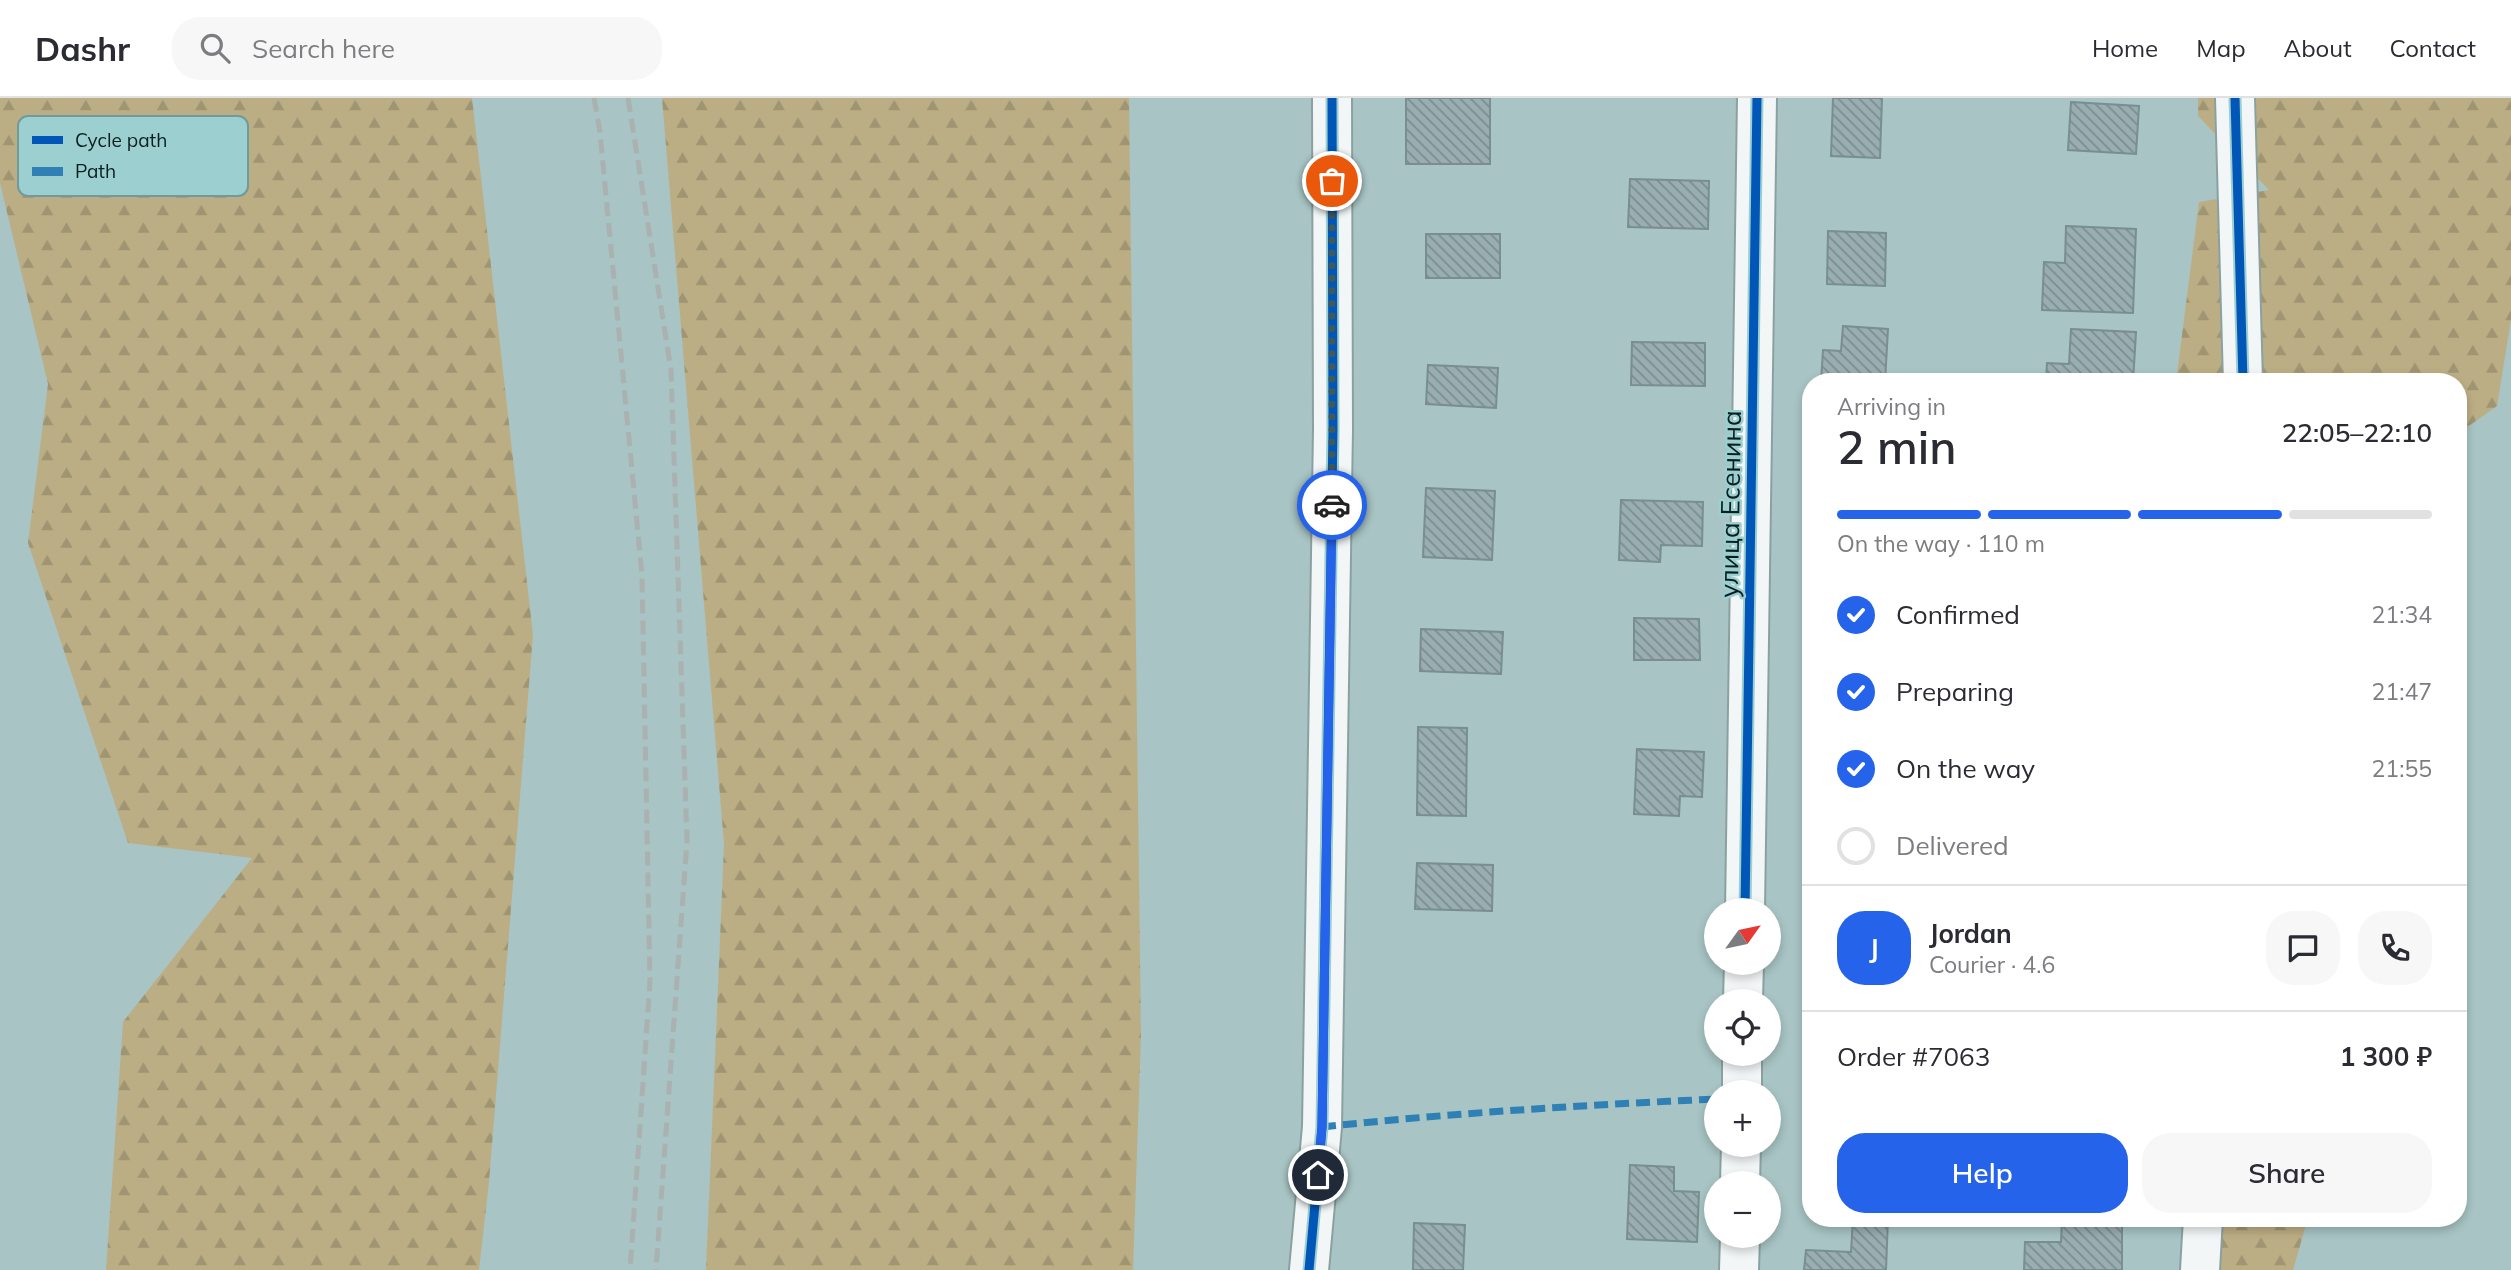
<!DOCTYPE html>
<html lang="en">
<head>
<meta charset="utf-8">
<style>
	body { margin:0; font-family:Mulish,sans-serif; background:#f7f7f7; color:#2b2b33; height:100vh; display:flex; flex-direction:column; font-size:26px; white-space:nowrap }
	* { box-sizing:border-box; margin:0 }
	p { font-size:23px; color:#7c7c81 }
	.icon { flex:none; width:38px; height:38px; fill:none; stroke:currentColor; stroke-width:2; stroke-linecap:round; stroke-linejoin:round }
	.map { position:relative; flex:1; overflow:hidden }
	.drawer { position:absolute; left:1802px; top:275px; width:665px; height:854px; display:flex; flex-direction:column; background:#fff; border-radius:28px; box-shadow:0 4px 10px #0003 }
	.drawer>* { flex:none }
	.needle { width:46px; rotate:57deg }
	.tools { position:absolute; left:1704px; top:800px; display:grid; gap:14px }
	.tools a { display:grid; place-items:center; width:77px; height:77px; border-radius:50%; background:#fff; box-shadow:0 4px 10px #0003; font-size:35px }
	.pin { position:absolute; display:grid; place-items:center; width:60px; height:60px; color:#fff; margin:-30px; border:4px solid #fff; border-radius:50%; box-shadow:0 2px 7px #0007 }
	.courier { position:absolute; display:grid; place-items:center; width:70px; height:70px; margin:-35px; border:5px solid #2563eb; border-radius:50%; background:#fff; color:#222; box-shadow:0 2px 9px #0007 }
	.head em { font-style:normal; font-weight:600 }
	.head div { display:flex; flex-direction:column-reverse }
	.head { display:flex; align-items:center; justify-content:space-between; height:119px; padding:0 35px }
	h1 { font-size:46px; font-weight:600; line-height:52px }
	.bar { display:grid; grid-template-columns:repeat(4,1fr); gap:10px 7px; align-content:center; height:84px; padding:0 35px }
	.bar i { height:9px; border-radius:5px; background:#e1e1e2 }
	.bar .current { background:#2563eb }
	.bar p { grid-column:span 4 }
	.line { display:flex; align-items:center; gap:18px; padding:0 35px; border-top:2px solid #e1e1e2 }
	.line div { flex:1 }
	.round { display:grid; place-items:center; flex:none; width:74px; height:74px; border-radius:28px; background:#f7f7f7 }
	ol { padding:0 35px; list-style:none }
	li { display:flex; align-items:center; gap:21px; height:77px }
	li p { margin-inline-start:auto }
	li .icon { padding:7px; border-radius:50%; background:#2563eb; color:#fff; stroke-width:4 }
	li:last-child { color:#7c7c81 }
	li i { width:38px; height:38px; border:4px solid #e1e1e2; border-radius:50% }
	.cta { display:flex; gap:14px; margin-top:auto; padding:14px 35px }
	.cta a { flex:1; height:80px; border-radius:28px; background:#2563eb; color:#fff; font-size:28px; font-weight:600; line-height:80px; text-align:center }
	.cta a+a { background:#f7f7f7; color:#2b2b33 }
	header { display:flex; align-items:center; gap:42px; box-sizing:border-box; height:98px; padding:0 35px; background:#fff; border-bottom:2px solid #e1e1e2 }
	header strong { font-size:33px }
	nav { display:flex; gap:38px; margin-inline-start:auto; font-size:24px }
	.search { width:490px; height:63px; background:#f7f7f7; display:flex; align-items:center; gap:18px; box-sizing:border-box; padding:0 24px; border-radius:28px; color:#7c7c81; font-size:26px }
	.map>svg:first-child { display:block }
	.forest { fill:url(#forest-firs) }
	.building { fill:url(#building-back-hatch); stroke:#788e90; stroke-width:2 }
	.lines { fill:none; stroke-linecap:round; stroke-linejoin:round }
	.minor-casing { stroke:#8ba1a1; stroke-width:42 }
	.minor { stroke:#f2f6f6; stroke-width:38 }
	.rail { stroke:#aab1b1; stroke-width:5; stroke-dasharray:14 7; stroke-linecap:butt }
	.quiet { stroke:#2f80b5; stroke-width:7; stroke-dasharray:14 7; stroke-linecap:butt }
	.cycleway-casing { stroke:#9ccfd0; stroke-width:13 }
	.cycleway { stroke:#0057b8; stroke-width:9 }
	.done { stroke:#425959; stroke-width:7; stroke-dasharray:0 12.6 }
	.route { stroke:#2563eb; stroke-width:9 }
	.labels { text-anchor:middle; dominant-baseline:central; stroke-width:5; stroke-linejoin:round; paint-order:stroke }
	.street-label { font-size:26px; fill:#0b1f20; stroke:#9ccfd0 }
	.key { fill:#9ccfd0; stroke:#709a9b; stroke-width:2 }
	.key-label { font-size:19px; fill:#0b1f20 }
</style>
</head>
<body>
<header>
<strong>Dashr</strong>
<div class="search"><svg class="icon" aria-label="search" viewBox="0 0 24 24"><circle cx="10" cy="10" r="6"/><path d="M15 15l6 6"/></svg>Search here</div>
<nav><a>Home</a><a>Map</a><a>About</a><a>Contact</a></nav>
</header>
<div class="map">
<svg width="2511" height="1172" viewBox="0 0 2511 1172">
	<defs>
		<pattern id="forest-firs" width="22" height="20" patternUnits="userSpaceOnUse" patternTransform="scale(1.75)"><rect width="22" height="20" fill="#bcae84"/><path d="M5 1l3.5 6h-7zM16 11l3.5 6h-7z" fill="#a09572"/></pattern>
		<pattern id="building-back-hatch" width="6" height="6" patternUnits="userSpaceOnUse" patternTransform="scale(1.75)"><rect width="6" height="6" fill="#99aeb1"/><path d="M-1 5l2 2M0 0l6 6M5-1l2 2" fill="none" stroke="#7b8d90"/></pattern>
	</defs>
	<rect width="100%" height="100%" fill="#a8c4c4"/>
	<g class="forest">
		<path d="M0 0H472L533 537 489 1084 479 1172H106L123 924 252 760 128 745 28 445 48 286 0 85Z"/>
		<path d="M662 0H1129L1141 937 1133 1172H706L724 746Z"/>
		<path d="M2198 0H2511V222L2497 308 2459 335V284H2176L2199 104 2269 92 2198 18Z"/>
		<path d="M2211 1120H2308L2293 1172H2187Z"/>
	</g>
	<g class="building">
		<rect x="1406" y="0" width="84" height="66"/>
		<path d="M1833 0H1882L1880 60 1831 58Z"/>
		<path d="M2071 4 2139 8 2136 56 2068 52Z"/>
		<path d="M1630 81 1709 83 1708 131 1628 129Z"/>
		<path d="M2066 128 2136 131 2133 215 2042 212 2044 164 2065 165Z"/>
		<path d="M1828 133 1886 135 1885 188 1827 186Z"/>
		<rect x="1426" y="136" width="74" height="44"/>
		<path d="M1843 228 1888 231 1885 284H1821L1823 252 1841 253Z"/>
		<path d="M2071 231 2136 234 2133 284H2046L2047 265 2069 266Z"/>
		<path d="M1632 244 1705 245V288L1631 287Z"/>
		<path d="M1428 267 1498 270 1496 310 1426 306Z"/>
		<path d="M1426 390 1495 393 1492 462 1423 459Z"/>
		<path d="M1621 402 1703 404 1702 448 1661 447 1660 464 1619 462Z"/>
		<path d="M1634 520 1699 521 1700 562H1634Z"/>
		<path d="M1421 531 1503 534 1501 576 1420 573Z"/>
		<path d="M1418 629 1467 630 1466 718 1417 717Z"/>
		<path d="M1637 651 1704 654 1702 699 1680 698 1679 718 1634 716Z"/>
		<path d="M1417 765 1493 767 1492 813 1415 811Z"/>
		<path d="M1630 1067 1674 1069V1093L1699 1094 1697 1144 1627 1141Z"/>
		<path d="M1853 1120H1888L1886 1172H1804L1806 1152 1851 1154Z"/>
		<path d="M2062 1120H2122V1172H2024L2025 1144H2061Z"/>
		<path d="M1414 1125 1465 1127 1463 1172H1413Z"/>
	</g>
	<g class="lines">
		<defs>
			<g id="minor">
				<path d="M2235 0 2243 284"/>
				<path d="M1745 812 1757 0"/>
				<path d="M1743 903 1744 864"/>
				<path d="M1742 994V956"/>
				<path d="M1740 1085 1741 1046"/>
				<path d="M1309 1172 1322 1029 1333 331 1332 0"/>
				<path d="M1739 1172 1740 1138"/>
				<path d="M2200 1172 2203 1120"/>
			</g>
		</defs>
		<use href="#minor" class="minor-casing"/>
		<use href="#minor" class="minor"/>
		<g class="rail">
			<path d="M594 0 600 34 642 478 650 884 630 1172"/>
			<path d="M628 0 671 272 687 743 656 1172"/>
		</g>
		<path class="quiet" d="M1322 1029C1453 1015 1585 1007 1717 1001"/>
		<defs>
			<g id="cycleway">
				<path d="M2235 0 2243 284"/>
				<path d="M1745 812 1757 0"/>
				<path d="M1309 1172 1322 1029 1333 331 1332 0"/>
			</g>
		</defs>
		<use href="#cycleway" class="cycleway-casing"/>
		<use href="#cycleway" class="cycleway"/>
	</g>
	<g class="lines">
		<path class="done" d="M1332 407V83"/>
		<path class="route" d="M1318 1077 1322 1029 1332 407"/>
	</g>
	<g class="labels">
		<g class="street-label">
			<text transform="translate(1730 406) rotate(-89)">улица Есенина</text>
		</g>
	</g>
	<rect x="18" y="18" width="230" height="80" rx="10" class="key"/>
	<rect x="32" y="38" width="31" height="8" fill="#0057b8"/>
	<rect x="32" y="69" width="31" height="9" fill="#2f80b5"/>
	<g class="key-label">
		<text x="75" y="49">Cycle path</text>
		<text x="75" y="80">Path</text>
	</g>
</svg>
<div class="tools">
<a><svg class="needle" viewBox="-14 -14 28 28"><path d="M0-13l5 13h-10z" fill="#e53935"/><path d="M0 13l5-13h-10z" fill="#7c7c81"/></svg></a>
<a><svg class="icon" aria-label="locate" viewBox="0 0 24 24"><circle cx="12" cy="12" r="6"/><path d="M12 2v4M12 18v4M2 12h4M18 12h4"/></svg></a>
<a>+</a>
<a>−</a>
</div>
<div class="pin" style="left:1332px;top:83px;background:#ea580c"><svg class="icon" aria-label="bag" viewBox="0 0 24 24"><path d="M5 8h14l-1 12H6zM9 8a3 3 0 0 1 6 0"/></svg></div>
<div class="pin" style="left:1318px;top:1077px;background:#1f2937"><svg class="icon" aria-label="home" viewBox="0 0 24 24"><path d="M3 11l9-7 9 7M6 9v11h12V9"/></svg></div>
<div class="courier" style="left:1332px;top:407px"><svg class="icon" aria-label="car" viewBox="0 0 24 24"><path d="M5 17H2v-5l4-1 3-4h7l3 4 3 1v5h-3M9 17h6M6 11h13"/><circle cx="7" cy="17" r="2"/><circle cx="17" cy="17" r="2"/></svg></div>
<section class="drawer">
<div class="head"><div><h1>2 min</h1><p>Arriving in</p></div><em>22:05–22:10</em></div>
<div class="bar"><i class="current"></i><i class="current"></i><i class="current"></i><i></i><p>On the way · 110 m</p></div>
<ol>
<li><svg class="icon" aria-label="check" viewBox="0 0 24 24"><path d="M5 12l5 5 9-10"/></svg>Confirmed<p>21:34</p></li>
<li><svg class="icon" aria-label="check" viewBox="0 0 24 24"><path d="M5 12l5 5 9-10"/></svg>Preparing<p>21:47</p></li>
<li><svg class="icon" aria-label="check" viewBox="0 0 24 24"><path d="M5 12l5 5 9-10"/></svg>On the way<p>21:55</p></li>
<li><i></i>Delivered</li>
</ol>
<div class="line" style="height:126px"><b class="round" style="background:#2563eb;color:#fff">J</b><div><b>Jordan</b><p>Courier · 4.6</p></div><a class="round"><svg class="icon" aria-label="chat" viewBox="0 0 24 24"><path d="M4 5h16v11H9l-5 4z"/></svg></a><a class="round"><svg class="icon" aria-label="phone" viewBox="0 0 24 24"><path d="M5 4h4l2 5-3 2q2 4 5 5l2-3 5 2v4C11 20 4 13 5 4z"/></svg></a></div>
<div class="line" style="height:91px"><div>Order #7063</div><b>1 300 ₽</b></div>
<div class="cta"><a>Help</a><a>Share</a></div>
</section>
</div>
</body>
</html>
